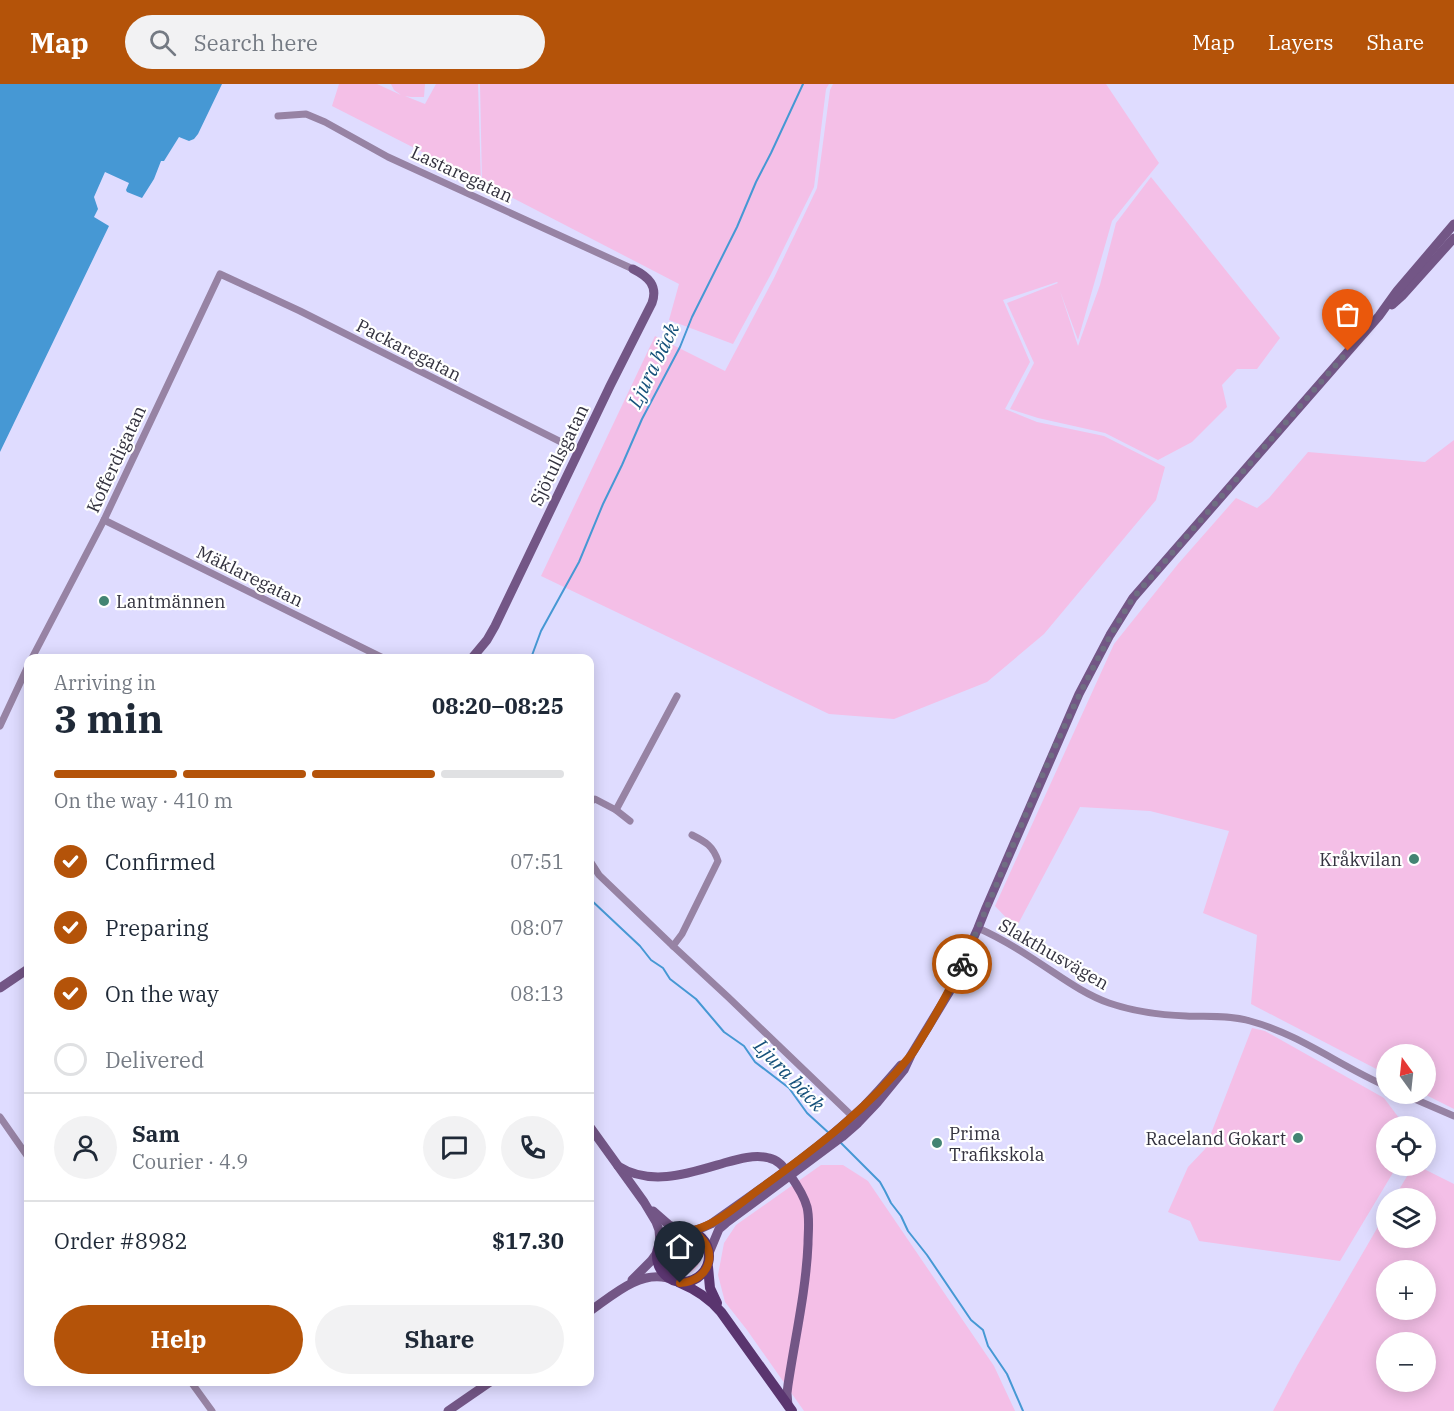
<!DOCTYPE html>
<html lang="en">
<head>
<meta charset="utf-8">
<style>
	body { margin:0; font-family:"IBM Plex Serif",serif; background:#f2f2f3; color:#1f2937; height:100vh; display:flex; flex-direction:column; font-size:22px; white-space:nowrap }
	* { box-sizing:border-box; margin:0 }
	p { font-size:20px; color:#747a83 }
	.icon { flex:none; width:33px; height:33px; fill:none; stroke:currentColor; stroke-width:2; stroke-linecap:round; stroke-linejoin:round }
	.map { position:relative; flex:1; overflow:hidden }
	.sheet { position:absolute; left:24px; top:570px; width:570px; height:732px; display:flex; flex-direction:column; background:#fff; border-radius:12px; box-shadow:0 3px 15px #0003 }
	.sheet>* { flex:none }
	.needle { width:39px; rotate:345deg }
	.controls { position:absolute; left:1376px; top:960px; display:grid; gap:12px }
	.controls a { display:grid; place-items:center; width:60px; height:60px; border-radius:50%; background:#fff; box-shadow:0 3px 15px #0003; font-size:30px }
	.pin { position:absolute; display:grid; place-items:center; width:51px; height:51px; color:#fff; margin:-62px -26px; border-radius:50% 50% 50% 0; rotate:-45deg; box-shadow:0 0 6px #0007 }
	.pin .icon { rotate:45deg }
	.courier { position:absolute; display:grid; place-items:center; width:60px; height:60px; margin:-30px; border:4px solid #b45309; border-radius:50%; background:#fff; color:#222; box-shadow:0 2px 8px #0007 }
	.summary em { font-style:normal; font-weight:800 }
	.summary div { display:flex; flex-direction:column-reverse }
	.summary { display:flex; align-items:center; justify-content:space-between; height:102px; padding:0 30px }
	h1 { font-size:39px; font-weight:800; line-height:45px }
	.bar { display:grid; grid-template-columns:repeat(4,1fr); gap:9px 6px; align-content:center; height:72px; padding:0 30px }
	.bar i { height:8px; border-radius:4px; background:#e0e1e3 }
	.bar .active { background:#b45309 }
	.bar p { grid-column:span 4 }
	.line { display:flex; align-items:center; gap:15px; padding:0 30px; border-top:2px solid #e0e1e3 }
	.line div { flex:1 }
	.round { display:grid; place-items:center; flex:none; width:63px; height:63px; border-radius:32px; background:#f2f2f3 }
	ol { padding:0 30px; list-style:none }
	li { display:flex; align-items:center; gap:18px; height:66px }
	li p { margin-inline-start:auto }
	li .icon { padding:6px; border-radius:50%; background:#b45309; color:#fff; stroke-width:4 }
	li:last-child { color:#747a83 }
	li i { width:33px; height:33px; border:3px solid #e0e1e3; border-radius:50% }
	.cta { display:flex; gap:12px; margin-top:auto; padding:12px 30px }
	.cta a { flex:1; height:69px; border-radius:36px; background:#b45309; color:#fff; font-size:24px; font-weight:800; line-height:69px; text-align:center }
	.cta a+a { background:#f2f2f3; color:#1f2937 }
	header { display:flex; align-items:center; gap:36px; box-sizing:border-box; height:84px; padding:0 30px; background:#b45309; color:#fff }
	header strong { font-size:28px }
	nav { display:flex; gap:33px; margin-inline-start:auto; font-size:21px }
	.search { width:420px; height:54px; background:#f2f2f3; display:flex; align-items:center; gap:15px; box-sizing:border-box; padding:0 21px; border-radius:33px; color:#747a83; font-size:22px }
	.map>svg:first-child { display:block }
	.green { fill:#f4bfe7; fill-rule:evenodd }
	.water { fill:#4698d4 }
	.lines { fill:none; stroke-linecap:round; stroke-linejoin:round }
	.stream { stroke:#4698d4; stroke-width:2 }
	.street { stroke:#9783a4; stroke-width:7 }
	.secondary { stroke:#735686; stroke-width:9 }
	.primary { stroke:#5a356f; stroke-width:10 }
	.done { stroke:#6f6e82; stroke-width:6; stroke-dasharray:0 10.8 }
	.route { stroke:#b45309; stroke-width:8 }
	.poi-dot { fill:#438473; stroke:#fff; stroke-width:2 }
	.labels { text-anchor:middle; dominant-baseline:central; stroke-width:4.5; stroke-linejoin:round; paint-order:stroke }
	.street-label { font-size:18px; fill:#33323f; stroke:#fff }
	.poi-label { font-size:18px; fill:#33323f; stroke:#fff; text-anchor:start }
	.water-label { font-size:20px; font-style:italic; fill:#17527b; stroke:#fff }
</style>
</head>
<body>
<header>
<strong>Map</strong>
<div class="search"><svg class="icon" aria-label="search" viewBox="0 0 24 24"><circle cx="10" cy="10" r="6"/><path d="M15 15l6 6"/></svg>Search here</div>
<nav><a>Map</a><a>Layers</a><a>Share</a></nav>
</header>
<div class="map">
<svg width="1454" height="1327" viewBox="0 0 1454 1327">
	<rect width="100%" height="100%" fill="#dfdcff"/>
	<g class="green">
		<path d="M339 0H377L401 11 394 6 391 0H425L424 13H411L405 12 425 20 436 0H478L481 98 332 22Z"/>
		<path d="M480 0H829L826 5 814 103 771 190 733 260 669 236 679 200 482 98Z"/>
		<path d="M833 0H1106L1159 79 1112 137 1078 256 1060 207 1078 262 1100 201 1116 139 1151 93 1280 254 1257 285H1237L1222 301 1227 323 1192 358 1158 376 1105 349 1038 334 1010 325 1034 279 1007 219 1058 199 1057 198 1003 216 1030 278 1005 325 1037 338 1104 352 1165 383 1156 416 1044 550 987 598 894 635 829 630 541 492 655 252 725 287 774 194 817 104 830 6Z"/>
		<path d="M1454 356V1025L1424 1010 1425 970H1386V990L1251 920 1257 851 1203 829 1229 747 1150 727 1080 723 1016 844 995 822 1114 560 1178 480 1236 414 1257 424 1269 414 1308 368 1425 378Z"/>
		<path d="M1252 944 1265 947 1384 1014 1405 1042H1386V1082H1397L1340 1177 1199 1157 1190 1137 1168 1128 1188 1083 1205 1065Z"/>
		<path d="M821 1081H843L868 1097 994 1282 1015 1327H804L747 1246 725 1218 718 1191 724 1159 736 1141Z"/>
		<path d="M1424 1085 1454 1100V1327H1273L1297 1282 1386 1129V1154H1425V1114H1394L1409 1089ZM1386 1186H1425V1226H1386ZM1386 1258H1425V1298H1386Z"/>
		<circle cx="682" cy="1171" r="19"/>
	</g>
	<path class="water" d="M0 0H222L198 50 194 55 189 57 179 53 164 77H161L154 95 142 114 127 108 126 106 129 99 105 88 94 113 98 125 94 133 109 142 0 368Z"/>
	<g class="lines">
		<g class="stream">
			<path d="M531 574 541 547 579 478 603 420 622 381 642 335 680 263 692 233 737 143 756 98 771 69 803 0"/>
			<path d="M590 815 640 862 651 876 663 884 670 895 696 915 724 948 744 962 755 978 789 1004 807 1029 830 1050"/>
			<path d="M839 1057 880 1098 885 1107 891 1119 901 1132 908 1147 927 1171 971 1236 983 1246 988 1262 1007 1290 1023 1327"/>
		</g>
		<g class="street">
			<path d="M278 32 306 30 325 38 388 73 633 185"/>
			<path d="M104 436 383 574"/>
			<path d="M32 574 104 436 220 190 300 227 579 367"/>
			<path d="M0 642 28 582"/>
			<path d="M590 718 595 715 616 726 630 737"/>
			<path d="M616 726 677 612"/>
			<path d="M692 751C706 758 713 762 718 777L682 850 673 862 728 913 852 1032"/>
			<path d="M590 777 599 791 673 862"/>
			<path d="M978 844C1005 856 1029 872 1053 888 1071 900 1089 912 1109 919 1135 928 1159 931 1186 932 1207 933 1229 931 1250 937 1299 950 1340 982 1386 1002"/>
			<path d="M1403 1010 1454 1032"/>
			<path d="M0 1033 28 1073"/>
			<path d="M191 1298 212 1327"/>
		</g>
		<g class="secondary">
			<path d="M1392 221 1402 212 1454 154"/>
			<path d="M472 574 487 556 495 542 610 302 652 219C658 202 649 193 633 185"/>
			<path d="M0 904 28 885"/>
			<path d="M590 1043 644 1118 656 1138 659 1146 660 1158"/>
			<path d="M618 1082C651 1103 690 1089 724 1079 738 1075 755 1070 769 1074 779 1076 784 1084 790 1091 797 1101 804 1112 807 1123 810 1135 808 1148 808 1160 806 1207 795 1254 788 1301L787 1309 788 1322"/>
			<path d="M653 1127 669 1141 681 1146"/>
			<path d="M691 1147 702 1144 711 1140C763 1103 818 1066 864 1022 877 1009 889 995 901 981"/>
			<path d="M709 1169 719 1145 726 1139 842 1053 858 1039 877 1019 904 986 911 971 950 907 978 844 986 824 1079 610 1110 551 1133 514 1379 232 1397 207 1454 140"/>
			<path d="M632 1196 651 1177 656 1170"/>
			<path d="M590 1227C612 1212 638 1187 667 1194"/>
			<path d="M448 1327 490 1298"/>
		</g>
		<g class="primary">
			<circle cx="683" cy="1172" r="26"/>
			<path d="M708 1183 710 1204 717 1219"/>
			<path d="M680 1199C697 1206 709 1214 721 1228L792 1327"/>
		</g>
	</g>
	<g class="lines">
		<path class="done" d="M962 880C1018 757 1061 628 1133 514L1348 267"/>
		<path class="route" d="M680 1199C712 1197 721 1162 691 1147 717 1141 739 1120 761 1104 815 1065 869 1024 911 971 917 963 922 953 928 944 940 923 952 902 962 880"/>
	</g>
	<g class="poi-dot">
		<circle cx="104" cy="517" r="6"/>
		<circle cx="1414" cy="775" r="6"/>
		<circle cx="1298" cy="1054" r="6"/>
		<circle cx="937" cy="1059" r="6"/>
	</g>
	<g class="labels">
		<g class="street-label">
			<text transform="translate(462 90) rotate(25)">Lastaregatan</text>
			<text transform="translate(409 266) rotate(27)">Packaregatan</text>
			<text transform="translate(559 371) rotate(-64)">Sjötullsgatan</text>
			<text transform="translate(116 375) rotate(-65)">Kofferdigatan</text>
			<text transform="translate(250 492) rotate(26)">Mäklaregatan</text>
			<text transform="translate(1054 870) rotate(30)">Slakthusvägen</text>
		</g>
		<g class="poi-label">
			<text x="116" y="517">Lantmännen</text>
			<text x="1402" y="775" text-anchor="end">Kråkvilan</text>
			<text x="949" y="1049">Prima<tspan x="949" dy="21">Trafikskola</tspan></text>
			<text x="1286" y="1054" text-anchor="end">Raceland Gokart</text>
		</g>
		<g class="water-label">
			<text transform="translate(653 281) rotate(-64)">Ljura bäck</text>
			<text transform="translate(790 991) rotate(46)">Ljura bäck</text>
		</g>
	</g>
</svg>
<div class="controls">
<a><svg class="needle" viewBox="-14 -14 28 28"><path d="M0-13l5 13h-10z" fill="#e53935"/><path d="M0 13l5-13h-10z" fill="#747a83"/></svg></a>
<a><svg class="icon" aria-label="locate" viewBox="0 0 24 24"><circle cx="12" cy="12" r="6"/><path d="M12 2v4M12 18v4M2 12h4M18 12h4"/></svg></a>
<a><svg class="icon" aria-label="layers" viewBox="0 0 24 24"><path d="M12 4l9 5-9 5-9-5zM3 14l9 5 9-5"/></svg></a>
<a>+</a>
<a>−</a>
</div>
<div class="pin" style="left:1348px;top:267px;background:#ea580c"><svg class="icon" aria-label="bag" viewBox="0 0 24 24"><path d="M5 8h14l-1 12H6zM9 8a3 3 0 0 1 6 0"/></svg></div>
<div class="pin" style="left:680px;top:1199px;background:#1f2937"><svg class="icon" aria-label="home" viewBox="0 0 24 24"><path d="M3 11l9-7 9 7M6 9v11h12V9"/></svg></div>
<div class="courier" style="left:962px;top:880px"><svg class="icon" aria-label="bike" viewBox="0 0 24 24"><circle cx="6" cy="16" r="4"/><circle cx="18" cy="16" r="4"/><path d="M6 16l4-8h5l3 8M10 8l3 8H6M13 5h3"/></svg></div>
<section class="sheet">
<div class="summary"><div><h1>3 min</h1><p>Arriving in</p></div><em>08:20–08:25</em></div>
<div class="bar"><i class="active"></i><i class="active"></i><i class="active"></i><i></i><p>On the way · 410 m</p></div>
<ol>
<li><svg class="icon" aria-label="check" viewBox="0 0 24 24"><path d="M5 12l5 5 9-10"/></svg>Confirmed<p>07:51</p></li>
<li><svg class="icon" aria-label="check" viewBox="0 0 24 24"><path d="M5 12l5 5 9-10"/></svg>Preparing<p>08:07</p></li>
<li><svg class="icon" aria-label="check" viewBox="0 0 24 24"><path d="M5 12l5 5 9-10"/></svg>On the way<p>08:13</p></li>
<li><i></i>Delivered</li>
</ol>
<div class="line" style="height:108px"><a class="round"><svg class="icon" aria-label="person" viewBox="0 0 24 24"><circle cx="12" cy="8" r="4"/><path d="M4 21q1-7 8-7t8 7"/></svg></a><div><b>Sam</b><p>Courier · 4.9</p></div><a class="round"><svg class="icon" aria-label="chat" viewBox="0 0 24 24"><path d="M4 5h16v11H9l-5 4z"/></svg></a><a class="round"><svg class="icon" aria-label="phone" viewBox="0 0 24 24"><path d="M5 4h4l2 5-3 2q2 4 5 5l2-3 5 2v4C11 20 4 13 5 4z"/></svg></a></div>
<div class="line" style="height:78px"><div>Order #8982</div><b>$17.30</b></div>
<div class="cta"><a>Help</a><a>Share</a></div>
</section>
</div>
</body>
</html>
